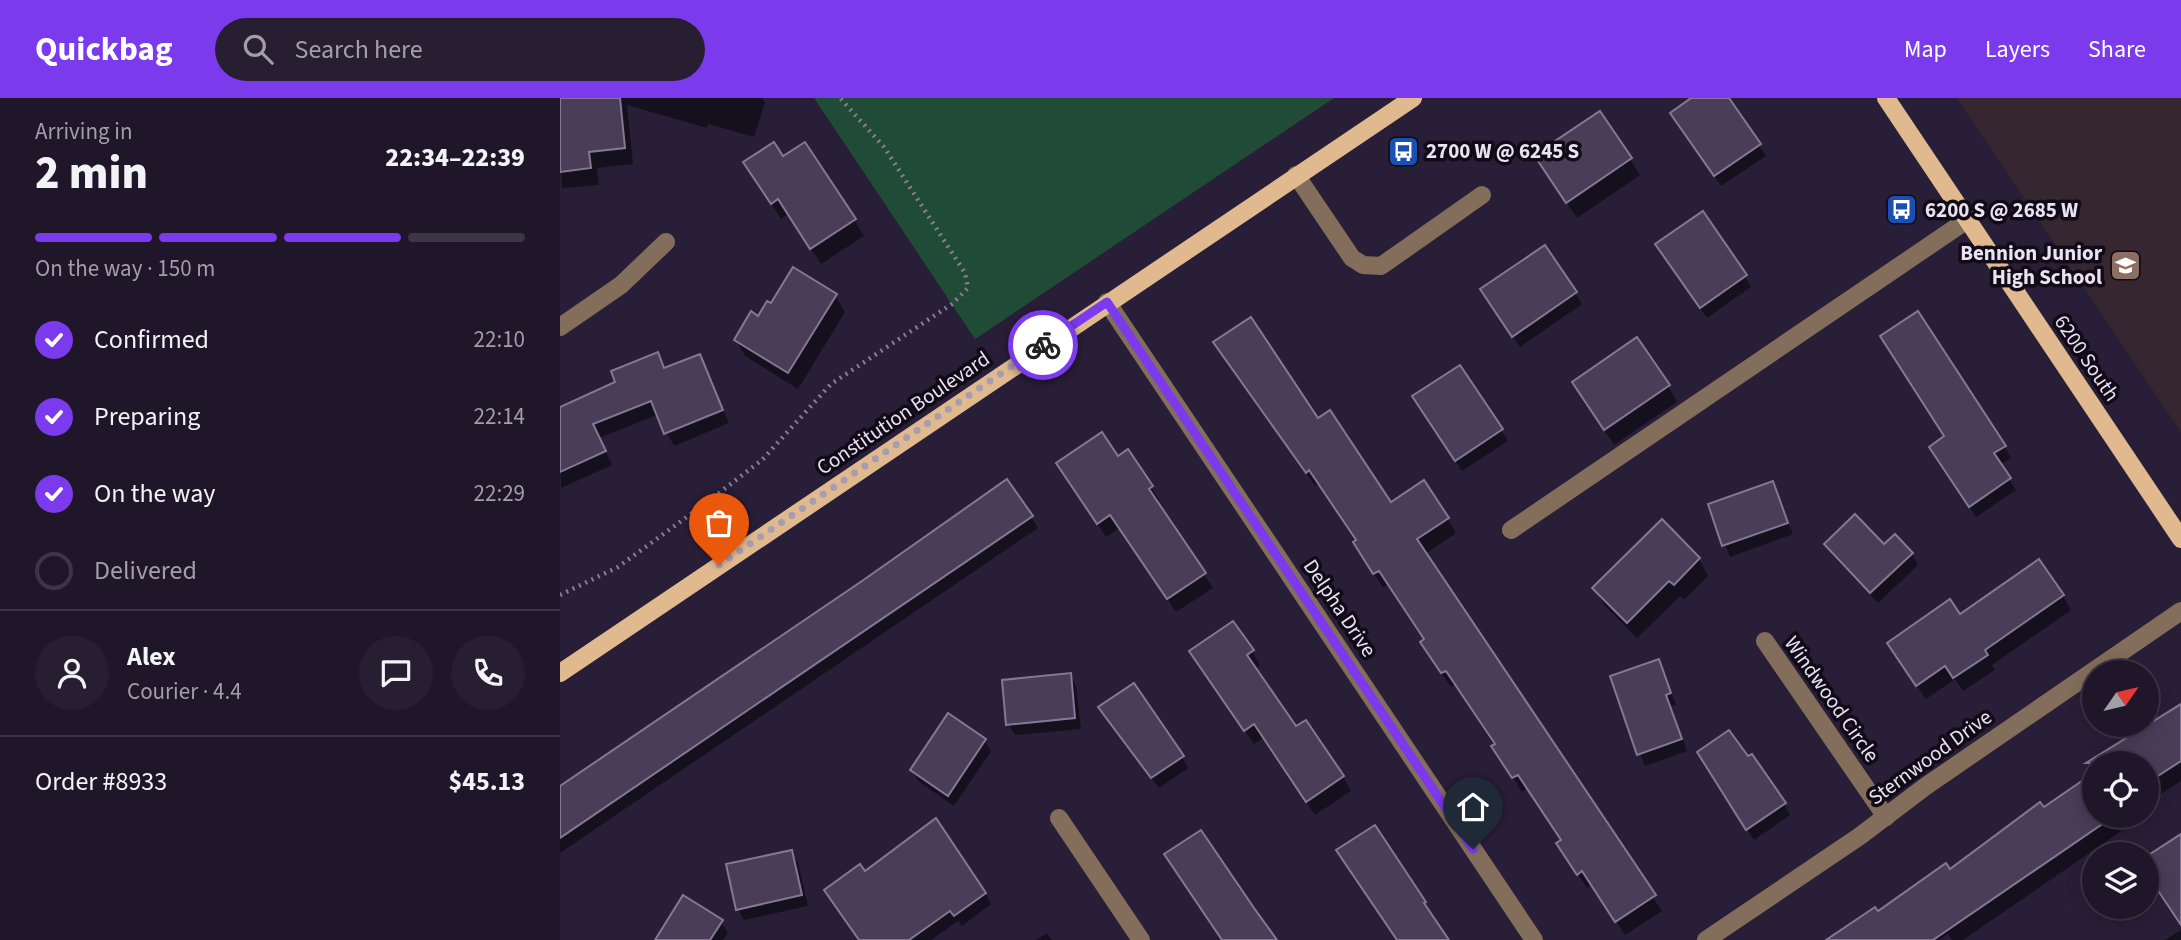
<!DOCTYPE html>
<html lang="en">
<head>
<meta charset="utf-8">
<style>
	body { margin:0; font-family:"Source Sans 3",sans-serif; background:#271f31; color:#f1f3f6; height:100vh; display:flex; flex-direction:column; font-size:26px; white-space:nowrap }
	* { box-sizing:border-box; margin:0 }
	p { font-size:23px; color:#a19fa8 }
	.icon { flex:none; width:38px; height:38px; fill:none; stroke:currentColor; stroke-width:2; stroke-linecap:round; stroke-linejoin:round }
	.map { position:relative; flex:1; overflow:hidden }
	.drawer { display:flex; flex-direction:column; background:#1f1629; width:560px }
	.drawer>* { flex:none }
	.needle { width:46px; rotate:56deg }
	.controls { position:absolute; left:1522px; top:562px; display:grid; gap:14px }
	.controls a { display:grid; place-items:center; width:77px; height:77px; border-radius:50%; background:#1f1629; box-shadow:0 4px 18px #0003,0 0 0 2px #3c3546; font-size:35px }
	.pin { position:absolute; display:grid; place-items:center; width:60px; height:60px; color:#fff; margin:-72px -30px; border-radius:50% 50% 50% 0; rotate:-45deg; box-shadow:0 0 7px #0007 }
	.pin .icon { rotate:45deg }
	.courier { position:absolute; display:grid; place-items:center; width:70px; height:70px; margin:-35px; border:5px solid #7c3aed; border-radius:50%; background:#fff; color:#222; box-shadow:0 2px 9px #0007 }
	.head em { font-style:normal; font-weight:800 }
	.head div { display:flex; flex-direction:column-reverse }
	.head { display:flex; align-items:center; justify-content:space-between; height:119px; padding:0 35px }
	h1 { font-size:46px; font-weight:800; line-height:52px }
	.bar { display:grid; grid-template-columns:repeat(4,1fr); gap:10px 7px; align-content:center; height:84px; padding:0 35px }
	.bar i { height:9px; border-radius:5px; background:#3c3546 }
	.bar .selected { background:#7c3aed }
	.bar p { grid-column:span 4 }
	.line { display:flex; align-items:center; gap:18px; padding:0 35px; border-top:2px solid #3c3546 }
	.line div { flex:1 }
	.round { display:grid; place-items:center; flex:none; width:74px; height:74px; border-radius:37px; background:#271f31 }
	ol { padding:0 35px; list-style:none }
	li { display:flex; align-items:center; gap:21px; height:77px }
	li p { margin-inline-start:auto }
	li .icon { padding:7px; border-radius:50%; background:#7c3aed; color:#fff; stroke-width:4 }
	li:last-child { color:#a19fa8 }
	li i { width:38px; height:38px; border:4px solid #3c3546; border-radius:50% }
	header { display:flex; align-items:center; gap:42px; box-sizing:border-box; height:98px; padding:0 35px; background:#7c3aed; color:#fff }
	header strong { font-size:33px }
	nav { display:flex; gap:38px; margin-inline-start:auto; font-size:24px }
	.search { width:490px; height:63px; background:#271f31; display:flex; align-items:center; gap:18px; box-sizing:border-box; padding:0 24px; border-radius:38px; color:#a19fa8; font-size:26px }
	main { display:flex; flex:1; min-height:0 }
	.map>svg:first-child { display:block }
	.education { fill:#362630 }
	.green { fill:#204b37 }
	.shadow { fill:#0007 }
	.building { fill:#493d58; stroke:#857896; stroke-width:2 }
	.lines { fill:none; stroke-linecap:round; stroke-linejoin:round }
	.path { stroke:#877e94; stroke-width:4.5; stroke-dasharray:2 5; stroke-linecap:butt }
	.minor { stroke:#826e5a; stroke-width:18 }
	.major { stroke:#e1b98e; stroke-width:18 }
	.done { stroke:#a69db1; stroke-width:7; stroke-dasharray:0 12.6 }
	.route { stroke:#7c3aed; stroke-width:9 }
	.labels { text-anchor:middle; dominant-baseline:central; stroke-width:7; stroke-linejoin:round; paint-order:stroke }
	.poi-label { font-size:21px; font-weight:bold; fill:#e9e2f3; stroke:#100b16; text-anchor:start }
	.street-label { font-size:21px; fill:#e9e2f3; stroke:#100b16 }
</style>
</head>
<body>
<header>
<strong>Quickbag</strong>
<div class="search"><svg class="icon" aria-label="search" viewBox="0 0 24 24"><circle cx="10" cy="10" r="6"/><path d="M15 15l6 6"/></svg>Search here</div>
<nav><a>Map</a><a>Layers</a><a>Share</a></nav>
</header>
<main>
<section class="drawer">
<div class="head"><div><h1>2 min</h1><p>Arriving in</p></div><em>22:34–22:39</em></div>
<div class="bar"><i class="selected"></i><i class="selected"></i><i class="selected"></i><i></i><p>On the way · 150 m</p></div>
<ol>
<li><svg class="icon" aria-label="check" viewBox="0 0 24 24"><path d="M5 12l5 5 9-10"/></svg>Confirmed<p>22:10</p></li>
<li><svg class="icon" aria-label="check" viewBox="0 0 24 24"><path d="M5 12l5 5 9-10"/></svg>Preparing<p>22:14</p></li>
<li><svg class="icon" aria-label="check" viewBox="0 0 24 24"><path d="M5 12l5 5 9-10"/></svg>On the way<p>22:29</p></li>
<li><i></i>Delivered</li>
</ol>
<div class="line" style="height:126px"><a class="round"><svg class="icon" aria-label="person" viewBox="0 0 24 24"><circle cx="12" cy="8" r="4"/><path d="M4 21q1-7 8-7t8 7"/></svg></a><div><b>Alex</b><p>Courier · 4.4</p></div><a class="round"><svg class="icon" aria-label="chat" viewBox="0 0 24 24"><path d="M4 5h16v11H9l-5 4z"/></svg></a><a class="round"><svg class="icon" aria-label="phone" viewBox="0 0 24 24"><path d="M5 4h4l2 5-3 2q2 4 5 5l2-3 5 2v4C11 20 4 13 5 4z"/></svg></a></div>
<div class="line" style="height:91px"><div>Order #8933</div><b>$45.13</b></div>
</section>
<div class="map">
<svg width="1621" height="842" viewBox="0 0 1621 842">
	<rect width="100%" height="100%" fill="#291e37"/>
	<path class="education" d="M1397 0H1621V334Z"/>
	<path class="green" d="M254 0H774L415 241Z"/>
	<g class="shadow">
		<path d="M0 0H202L205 4 194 39 148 26 147 30 67 7 73 66 37 70 39 87 2 90Z"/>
		<path d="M1134 0H1167L1206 58 1161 88 1118 26Z"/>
		<path d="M1040 15 1080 77 1017 120 986 74Z"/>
		<path d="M223 61 294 122 304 138 261 166 228 116 221 121 195 81Z"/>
		<path d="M985 149 1022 206 960 249 928 203Z"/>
		<path d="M1104 157 1185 178 1191 189 1147 220Z"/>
		<path d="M275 197 285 214 238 291 185 258 176 242 199 220Z"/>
		<path d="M656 245 757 323 831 406 888 421 896 435 865 456 1102 813 1065 837 1032 787 1027 790 1007 760 1002 743 967 690 962 694 896 586 891 589 870 559 865 542 828 486 823 490 759 386 755 388Z"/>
		<path d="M97 256 105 272 139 258 169 325 114 348 97 317 39 340 52 367 1 390 0 311 57 285Z"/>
		<path d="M900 269 948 343 902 373 861 310Z"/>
		<path d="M1108 288 1117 304 1054 347 1023 300Z"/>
		<path d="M1386 339 1445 349 1451 360 1440 367 1456 392 1416 419 1377 360Z"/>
		<path d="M568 354 600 403 597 405 653 490 616 514 560 430 546 439 506 379 557 361Z"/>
		<path d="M1212 385 1233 436 1170 459 1150 407Z"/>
		<path d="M471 419 478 430 0 755V687L303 484Z"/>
		<path d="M1102 424 1139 461 1148 478 1124 502 1120 498 1077 540 1044 507 1034 491Z"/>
		<path d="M1266 446 1324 448 1352 456 1358 467 1318 505 1272 457Z"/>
		<path d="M1503 498 1511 512 1432 567 1435 572 1403 593 1395 581 1366 601 1337 559 1400 519Z"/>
		<path d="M692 553 700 567 695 571 736 631 783 679 791 693 755 717 703 640 694 646 640 568Z"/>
		<path d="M1099 563 1116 607 1111 608 1127 653 1085 668 1052 580Z"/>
		<path d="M510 577 516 588 521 631 455 637 448 626Z"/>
		<path d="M1621 613V683L1587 705V665H1551Z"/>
		<path d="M547 621 622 659 628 670 599 690Z"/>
		<path d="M424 642 431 653 394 708 358 683 352 672Z"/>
		<path d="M1145 666 1224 706 1230 717 1194 742Z"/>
		<path d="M1483 712 1569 718 1566 719 1570 727 1403 842H1392L1388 836 1379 842H1269L1390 773Z"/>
		<path d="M232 754 238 765 248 808 184 822 178 811Z"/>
		<path d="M304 775 425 795 431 806 402 828 398 823 371 842H300Z"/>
		<path d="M161 824 168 835 163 842H97Z"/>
		<path d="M1621 832V842H1605Z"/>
		<path d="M487 835 492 842H476Z"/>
	</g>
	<g class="building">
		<path d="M0 0H60L65 50 29 54 31 70 0 74Z"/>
		<path d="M1131 0H1169L1201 46 1154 78 1110 15Z"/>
		<path d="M1040 13 1072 60 1006 105 974 57Z"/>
		<path d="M214 44 223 58 245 44 296 121 250 151 218 101 211 106 183 64Z"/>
		<path d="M1143 113 1187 177 1140 210 1095 146Z"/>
		<path d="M985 147 1017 194 952 239 920 191Z"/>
		<path d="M233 169 277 196 228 275 174 242 191 213 198 218 207 203 211 205Z"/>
		<path d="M1358 213 1446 348 1434 355 1451 380 1409 409 1369 349 1384 338 1320 238Z"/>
		<path d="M691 219 758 320 770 312 831 404 864 382 889 420 857 441 1096 797 1055 824 1022 773 1017 777 996 745 1001 742 958 677 952 680 931 648 935 646 886 573 881 575 860 544 864 541 819 473 813 476 793 444 796 442 749 372 746 375 653 244Z"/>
		<path d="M1077 239 1110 287 1044 332 1012 284Z"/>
		<path d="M98 254 104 270 140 256 163 312 104 336 91 303 33 326 46 353 0 374V309L55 284 51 273Z"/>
		<path d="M900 267 943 331 895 363 852 298Z"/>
		<path d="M542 334 558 358 568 351 593 388 589 391 646 475 607 501 550 417 537 426 496 365Z"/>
		<path d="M447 381 473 418 0 740V688L302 483Z"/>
		<path d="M1213 383 1228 425 1162 448 1148 406Z"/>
		<path d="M1295 416 1324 446 1335 436 1353 455 1310 495 1264 446Z"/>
		<path d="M1102 421 1140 460 1114 487 1109 483 1067 525 1032 490Z"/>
		<path d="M1479 461 1504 497 1425 552 1428 557 1393 580 1385 568 1356 588 1327 545 1390 501 1400 516Z"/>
		<path d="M673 523 694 552 687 557 736 628 746 622 784 678 746 704 694 626 684 633 629 553Z"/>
		<path d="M1099 561 1111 595 1106 597 1122 641 1077 657 1050 578Z"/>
		<path d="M511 575 515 620 446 627 442 582Z"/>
		<path d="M574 585 624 658 591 680 538 609Z"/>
		<path d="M1621 606V663L1587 685V665H1526Z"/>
		<path d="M388 615 426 641 388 698 350 672Z"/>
		<path d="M1169 632 1188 658 1192 656 1226 705 1186 732 1137 654Z"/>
		<path d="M1535 674V718H1554L1373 842H1266L1315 809 1318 813 1386 765 1390 771 1480 704 1484 709Z"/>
		<path d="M376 720 426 795 394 818 390 813 349 842H299L264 792 300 766 305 773Z"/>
		<path d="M815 727 866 804 864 805 889 842H837L776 752Z"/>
		<path d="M641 732 694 810 717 842H662L604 756Z"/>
		<path d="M1621 736V827L1587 776V758Z"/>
		<path d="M232 752 242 797 176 812 166 766Z"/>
		<path d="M123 797 163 822 150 842H95Z"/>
	</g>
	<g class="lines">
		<path class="path" d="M0 497 58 469 146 405 202 362 271 286 392 206 408 190 405 175 324 49 280 0"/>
		<g class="minor">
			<path d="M736 77 792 160 803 167 821 168 922 97"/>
			<path d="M547 204 974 842"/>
			<path d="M0 229 61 187 106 144"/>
			<path d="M951 432 1407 122"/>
			<path d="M1205 543 1326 719"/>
			<path d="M499 720 581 842"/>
			<path d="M1146 842 1300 738 1366 688 1621 513"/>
		</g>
		<g class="major">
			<path d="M1326 0 1621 441"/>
			<path d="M0 575 853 0"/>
		</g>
	</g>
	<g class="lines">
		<path class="done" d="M159 467 483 247"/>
		<path class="route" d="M483 247 547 204 913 751"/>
	</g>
	<defs>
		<symbol id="bus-square" viewBox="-11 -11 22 22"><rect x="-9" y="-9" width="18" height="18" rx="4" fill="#1a4fb4" stroke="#100b16"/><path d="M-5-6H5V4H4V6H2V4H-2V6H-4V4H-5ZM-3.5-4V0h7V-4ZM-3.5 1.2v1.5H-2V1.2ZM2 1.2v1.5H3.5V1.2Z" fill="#fff"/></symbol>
		<symbol id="school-square" viewBox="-11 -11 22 22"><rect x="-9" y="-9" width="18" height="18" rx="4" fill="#8d6e63" stroke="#100b16"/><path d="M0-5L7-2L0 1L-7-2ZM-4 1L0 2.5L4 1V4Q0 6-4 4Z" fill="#fff"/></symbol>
	</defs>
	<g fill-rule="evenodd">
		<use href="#bus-square" x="826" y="36" width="35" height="35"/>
		<use href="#bus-square" x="1324" y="94" width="35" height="35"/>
		<use href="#school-square" x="1548" y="150" width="35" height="35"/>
	</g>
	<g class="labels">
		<g class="poi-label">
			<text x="866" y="53">2700 W @ 6245 S</text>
			<text x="1365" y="112">6200 S @ 2685 W</text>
			<text x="1542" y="155" text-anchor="end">Bennion Junior<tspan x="1542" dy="24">High School</tspan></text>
		</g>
		<g class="street-label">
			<text transform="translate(1527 260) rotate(56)">6200 South</text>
			<text transform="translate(343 315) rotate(-34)">Constitution Boulevard</text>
			<text transform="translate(780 510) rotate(56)">Delpha Drive</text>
			<text transform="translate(1272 601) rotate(55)">Windwood Circle</text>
			<text transform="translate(1370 659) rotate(-36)">Sternwood Drive</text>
		</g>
	</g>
</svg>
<div class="controls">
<a><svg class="needle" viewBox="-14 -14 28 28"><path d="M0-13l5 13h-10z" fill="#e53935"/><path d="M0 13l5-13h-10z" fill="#a19fa8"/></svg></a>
<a><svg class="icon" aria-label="locate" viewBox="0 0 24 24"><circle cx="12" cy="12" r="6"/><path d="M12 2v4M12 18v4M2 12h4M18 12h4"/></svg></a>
<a><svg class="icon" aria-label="layers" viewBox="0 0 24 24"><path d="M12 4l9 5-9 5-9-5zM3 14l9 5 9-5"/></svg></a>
</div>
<div class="pin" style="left:159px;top:467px;background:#ea580c"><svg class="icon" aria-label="bag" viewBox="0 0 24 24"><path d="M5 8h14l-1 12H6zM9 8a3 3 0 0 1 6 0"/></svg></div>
<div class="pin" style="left:913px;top:751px;background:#1f2937"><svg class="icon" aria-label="home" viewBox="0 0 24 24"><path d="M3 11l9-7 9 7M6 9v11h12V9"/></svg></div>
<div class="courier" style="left:483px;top:247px"><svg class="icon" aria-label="bike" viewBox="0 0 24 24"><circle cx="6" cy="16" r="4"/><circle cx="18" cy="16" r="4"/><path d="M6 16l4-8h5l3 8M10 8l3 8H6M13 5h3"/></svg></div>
</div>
</main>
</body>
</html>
